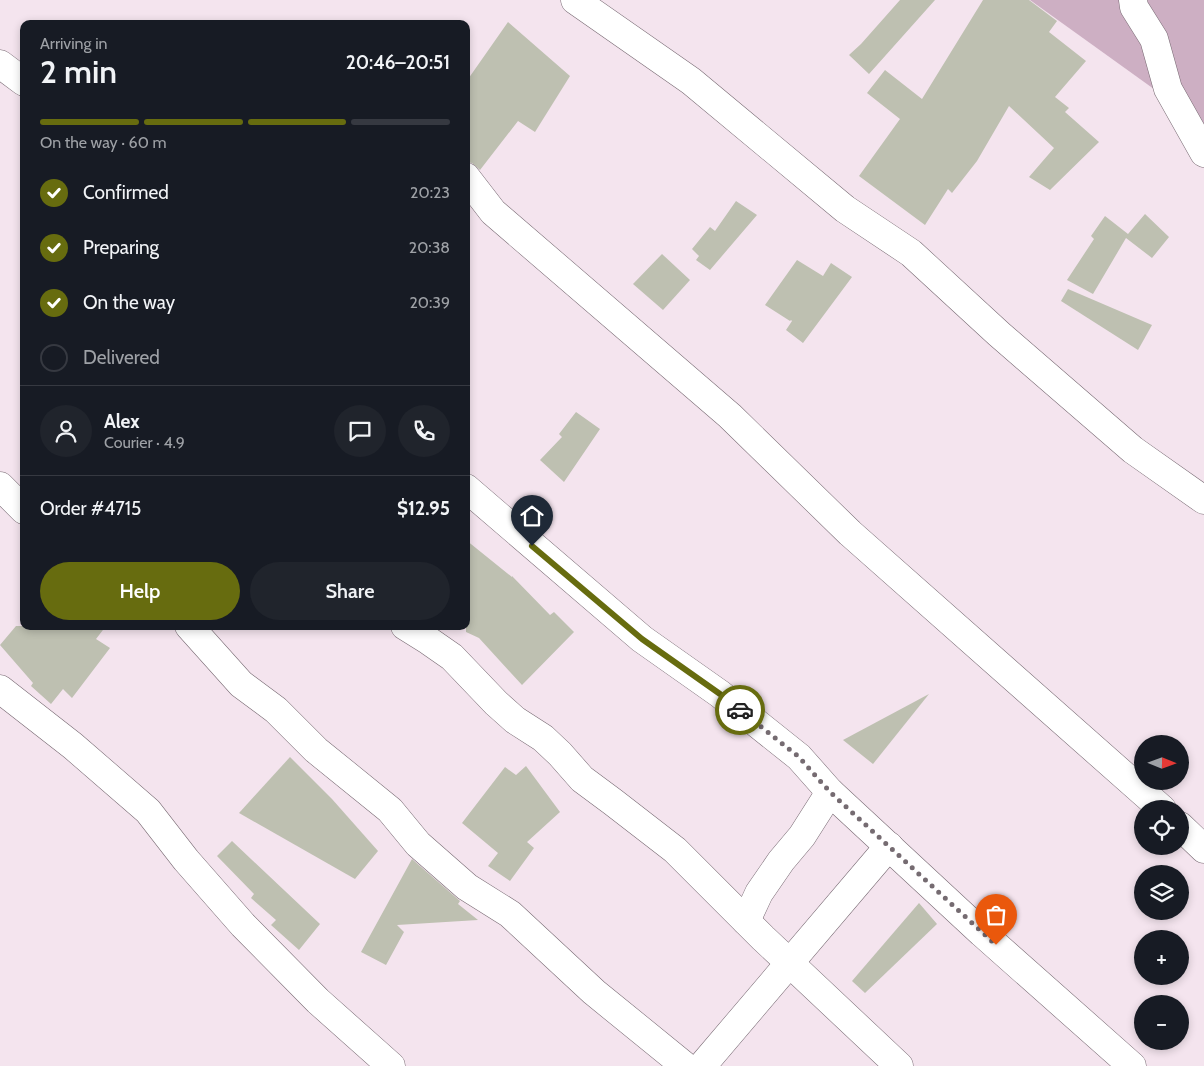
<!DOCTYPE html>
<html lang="en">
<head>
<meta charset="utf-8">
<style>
	body { margin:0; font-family:Cabin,sans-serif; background:#20242c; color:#f1f3f6; height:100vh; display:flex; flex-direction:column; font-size:19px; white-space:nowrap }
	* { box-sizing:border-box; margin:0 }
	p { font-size:16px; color:#9ea1a6 }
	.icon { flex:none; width:28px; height:28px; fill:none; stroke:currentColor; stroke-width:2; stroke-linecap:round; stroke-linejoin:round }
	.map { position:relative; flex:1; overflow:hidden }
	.panel { position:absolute; left:20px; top:20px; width:450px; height:610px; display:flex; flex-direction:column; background:#171b24; border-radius:10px; box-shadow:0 2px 8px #0003 }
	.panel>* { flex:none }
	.needle { width:32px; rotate:91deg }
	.buttons { position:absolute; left:1134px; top:735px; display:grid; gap:10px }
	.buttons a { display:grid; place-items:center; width:55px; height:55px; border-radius:50%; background:#171b24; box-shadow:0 2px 8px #0003; font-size:25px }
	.pin { position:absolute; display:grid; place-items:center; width:42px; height:42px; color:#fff; margin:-51px -21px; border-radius:50% 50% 50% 0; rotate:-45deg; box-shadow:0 0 5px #0007 }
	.pin .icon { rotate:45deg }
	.courier { position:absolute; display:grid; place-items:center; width:50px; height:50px; margin:-25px; border:4px solid #676c0f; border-radius:50%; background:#fff; color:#222; box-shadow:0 1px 6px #0007 }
	.overview em { font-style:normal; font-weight:600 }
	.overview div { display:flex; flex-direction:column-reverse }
	.overview { display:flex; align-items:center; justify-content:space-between; height:85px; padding:0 20px }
	h1 { font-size:32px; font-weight:600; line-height:38px }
	.bar { display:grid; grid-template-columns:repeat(4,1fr); gap:8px 5px; align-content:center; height:60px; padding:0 20px }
	.bar i { height:6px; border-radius:4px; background:#363941 }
	.bar .active { background:#676c0f }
	.bar p { grid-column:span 4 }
	.line { display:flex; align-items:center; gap:12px; padding:0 20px; border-top:1px solid #363941 }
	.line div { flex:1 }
	.round { display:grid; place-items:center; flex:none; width:52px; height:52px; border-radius:26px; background:#20242c }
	ol { padding:0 20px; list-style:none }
	li { display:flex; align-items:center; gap:15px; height:55px }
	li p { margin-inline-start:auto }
	li .icon { padding:5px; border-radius:50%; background:#676c0f; color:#fff; stroke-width:4 }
	li:last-child { color:#9ea1a6 }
	li i { width:28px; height:28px; border:2px solid #363941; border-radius:50% }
	.primary-button { display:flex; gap:10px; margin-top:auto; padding:10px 20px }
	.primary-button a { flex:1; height:58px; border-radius:30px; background:#676c0f; color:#fff; font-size:20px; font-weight:600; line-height:58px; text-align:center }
	.primary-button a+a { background:#20242c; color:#f1f3f6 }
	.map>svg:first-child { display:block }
	.green { fill:#cdafc3 }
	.building { fill:#bec0b1 }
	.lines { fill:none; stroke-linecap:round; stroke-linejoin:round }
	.minor-casing { stroke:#776972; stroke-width:29 }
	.minor { stroke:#fff; stroke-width:28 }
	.done { stroke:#756b71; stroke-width:5; stroke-dasharray:0 9 }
	.route { stroke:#676c0f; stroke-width:6 }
</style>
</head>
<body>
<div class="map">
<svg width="1204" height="1066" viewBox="0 0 1204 1066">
	<rect width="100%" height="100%" fill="#f4e4ee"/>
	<path class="green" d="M1030 0H1204V125Z"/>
	<g class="building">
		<path d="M900 0H935L869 74 849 55 861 44Z"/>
		<path d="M983 0H1029L1057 21 1049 32 1086 61 1055 97 1069 108 1065 112 1099 142 1050 190 1029 177 1054 148 1009 106 977 161 952 193 948 189 925 225 859 176 900 119 867 93 885 70 922 99Z"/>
		<path d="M508 22 570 76 535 132 518 121 480 170 472 163 466 162V82Z"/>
		<path d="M736 201 757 215 710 270 696 260 699 256 692 249 710 227 715 231Z"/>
		<path d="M1145 214 1169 237 1152 258 1126 238 1093 294 1067 280 1094 239 1091 236 1105 216 1128 234Z"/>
		<path d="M662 254 690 280 663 310 633 284Z"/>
		<path d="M797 260 823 276 831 263 852 277 803 343 786 330 792 321 791 320 790 321 765 305Z"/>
		<path d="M1068 289 1152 325 1138 350 1061 301Z"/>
		<path d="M576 412 600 429 564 482 540 460 562 437 559 434Z"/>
		<path d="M466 540 512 577V576L550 615 554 612 574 632 522 685 479 638 466 632Z"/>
		<path d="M16 626H106L96 639 110 648 72 698 63 689 51 704 31 686 33 683 0 645Z"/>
		<path d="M929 694 873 764 843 740Z"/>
		<path d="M290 757 332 799 378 851 355 879 239 813Z"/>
		<path d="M526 766 560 812 527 842 534 848 510 881 488 866 498 853 462 823 505 767 516 775Z"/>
		<path d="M232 841 320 924 299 950 271 925 276 920 251 898 254 894 217 856Z"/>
		<path d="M412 859 460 901 458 904 478 920 397 925 404 932 386 965 361 952Z"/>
		<path d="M919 903 937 924 865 993 852 981Z"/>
	</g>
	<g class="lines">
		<defs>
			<g id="minor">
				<path d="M575 0 691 81 845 209 911 253 999 334 1133 450 1204 500"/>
				<path d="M1133 0 1134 7 1154 39 1168 89 1204 153"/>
				<path d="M0 64 24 82"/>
				<path d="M466 177 493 212 730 416 850 533 1162 809"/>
				<path d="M0 486 24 510"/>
				<path d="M466 488 642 639 720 694 799 757 830 792 982 933 1132 1066"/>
				<path d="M189 626 241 684 276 710 316 750 390 810 418 844 467 887 510 914 594 992 685 1066"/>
				<path d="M405 626 429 641 452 657 496 703 515 720 543 738 560 754 582 779 613 802 675 850 763 938 899 1066"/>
				<path d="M0 689 73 746 148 811 186 860 243 925 318 1001 391 1066"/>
				<path d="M1180 826 1204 849"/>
				<path d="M746 921 759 893 781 861 802 836 830 792"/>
				<path d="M702 1066 889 846"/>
			</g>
		</defs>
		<use href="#minor" class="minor-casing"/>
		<use href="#minor" class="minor"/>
	</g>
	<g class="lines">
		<path class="done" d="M740 710 799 757 830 792 996 945"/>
		<path class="route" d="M532 546 642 639 720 694 740 710"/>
	</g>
</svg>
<div class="buttons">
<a><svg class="needle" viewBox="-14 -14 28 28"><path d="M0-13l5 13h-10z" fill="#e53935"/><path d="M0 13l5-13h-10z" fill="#9ea1a6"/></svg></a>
<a><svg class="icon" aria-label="locate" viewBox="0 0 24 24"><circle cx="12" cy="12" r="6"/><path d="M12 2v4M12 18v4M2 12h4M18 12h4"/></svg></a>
<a><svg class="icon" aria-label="layers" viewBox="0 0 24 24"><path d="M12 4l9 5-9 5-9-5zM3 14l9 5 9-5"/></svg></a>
<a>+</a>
<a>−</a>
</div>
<div class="pin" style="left:996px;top:945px;background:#ea580c"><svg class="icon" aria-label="bag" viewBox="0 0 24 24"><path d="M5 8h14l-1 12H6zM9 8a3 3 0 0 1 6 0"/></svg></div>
<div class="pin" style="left:532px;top:546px;background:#1f2937"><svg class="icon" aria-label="home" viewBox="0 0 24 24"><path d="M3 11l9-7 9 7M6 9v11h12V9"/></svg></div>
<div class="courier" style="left:740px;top:710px"><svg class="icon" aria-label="car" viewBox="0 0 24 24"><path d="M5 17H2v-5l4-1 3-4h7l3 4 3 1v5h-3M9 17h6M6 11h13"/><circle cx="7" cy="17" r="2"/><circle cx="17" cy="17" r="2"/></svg></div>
<section class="panel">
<div class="overview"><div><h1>2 min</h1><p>Arriving in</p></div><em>20:46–20:51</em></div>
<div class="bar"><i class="active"></i><i class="active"></i><i class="active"></i><i></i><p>On the way · 60 m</p></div>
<ol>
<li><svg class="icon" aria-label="check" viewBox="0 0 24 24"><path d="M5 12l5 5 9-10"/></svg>Confirmed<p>20:23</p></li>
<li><svg class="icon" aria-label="check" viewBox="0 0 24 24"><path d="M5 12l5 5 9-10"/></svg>Preparing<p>20:38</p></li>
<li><svg class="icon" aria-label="check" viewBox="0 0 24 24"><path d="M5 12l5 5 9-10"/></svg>On the way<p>20:39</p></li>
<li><i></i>Delivered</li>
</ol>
<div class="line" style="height:90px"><a class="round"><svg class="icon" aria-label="person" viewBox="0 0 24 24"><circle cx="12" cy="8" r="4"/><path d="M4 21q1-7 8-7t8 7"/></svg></a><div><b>Alex</b><p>Courier · 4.9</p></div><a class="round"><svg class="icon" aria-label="chat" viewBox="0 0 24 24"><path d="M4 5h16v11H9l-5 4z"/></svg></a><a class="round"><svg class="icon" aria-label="phone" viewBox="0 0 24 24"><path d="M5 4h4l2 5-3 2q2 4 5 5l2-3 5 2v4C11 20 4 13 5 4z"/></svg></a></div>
<div class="line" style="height:65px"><div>Order #4715</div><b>$12.95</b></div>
<div class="primary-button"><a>Help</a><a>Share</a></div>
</section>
</div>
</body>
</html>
